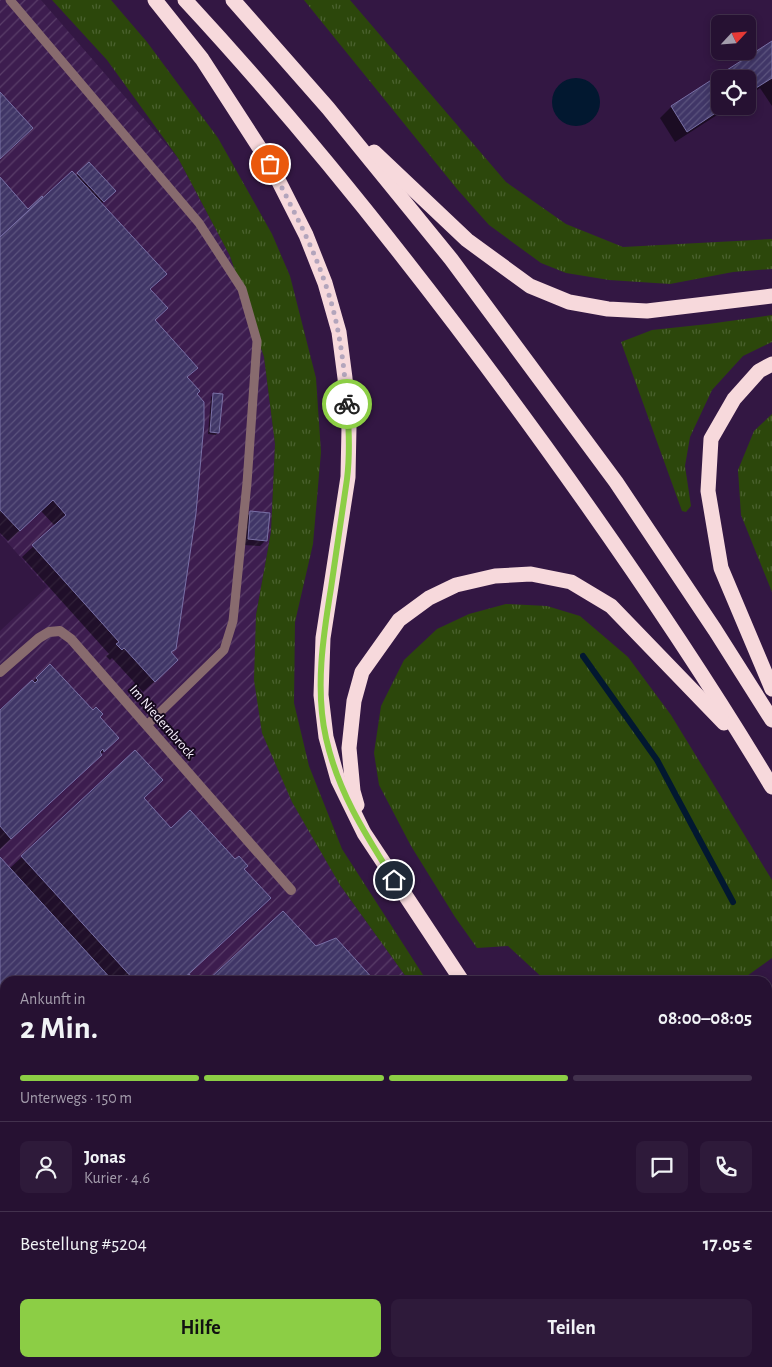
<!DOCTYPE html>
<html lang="de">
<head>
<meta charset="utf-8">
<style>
	body { margin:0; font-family:"Alegreya Sans",sans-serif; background:#2e1a3a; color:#f1f3f6; height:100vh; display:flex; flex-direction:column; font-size:19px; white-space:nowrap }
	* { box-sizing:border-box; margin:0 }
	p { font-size:16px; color:#a49dac }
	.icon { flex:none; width:28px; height:28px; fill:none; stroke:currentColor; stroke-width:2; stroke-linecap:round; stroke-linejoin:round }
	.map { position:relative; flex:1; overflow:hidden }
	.sheet { position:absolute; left:0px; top:976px; width:772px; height:391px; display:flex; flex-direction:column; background:#261132; border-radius:15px 15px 0 0; box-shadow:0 2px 8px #0003,0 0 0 1px #42314d }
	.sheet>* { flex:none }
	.needle { width:32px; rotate:64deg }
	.controls { position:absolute; left:711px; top:15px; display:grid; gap:10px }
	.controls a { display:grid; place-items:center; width:45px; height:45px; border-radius:8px; background:#261132; box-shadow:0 2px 8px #0003,0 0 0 1px #42314d; font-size:25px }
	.pin { position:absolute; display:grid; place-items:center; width:42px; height:42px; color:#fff; margin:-21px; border:2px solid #fff; border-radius:50%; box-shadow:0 1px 5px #0007 }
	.courier { position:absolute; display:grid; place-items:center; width:50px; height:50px; margin:-25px; border:4px solid #8cce45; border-radius:50%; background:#fff; color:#222; box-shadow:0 1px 6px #0007 }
	.headline em { font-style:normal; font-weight:700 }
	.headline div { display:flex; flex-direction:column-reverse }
	.headline { display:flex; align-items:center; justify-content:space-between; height:85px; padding:0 20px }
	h1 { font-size:32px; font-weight:700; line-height:38px }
	.bar { display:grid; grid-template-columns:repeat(4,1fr); gap:8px 5px; align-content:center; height:60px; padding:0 20px }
	.bar i { height:6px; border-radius:4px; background:#42314d }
	.bar .on { background:#8cce45 }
	.bar p { grid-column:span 4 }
	.line { display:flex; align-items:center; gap:12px; padding:0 20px; border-top:1px solid #42314d }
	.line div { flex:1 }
	.round { display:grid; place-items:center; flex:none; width:52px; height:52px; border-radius:8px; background:#2e1a3a }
	.primary-button { display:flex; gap:10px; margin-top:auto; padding:10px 20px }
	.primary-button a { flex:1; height:58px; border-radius:8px; background:#8cce45; color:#111; font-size:20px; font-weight:700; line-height:58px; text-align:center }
	.primary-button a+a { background:#2e1a3a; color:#f1f3f6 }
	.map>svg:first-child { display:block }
	.industrial { fill:url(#industrial-furrows) }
	.grass { fill:url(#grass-tufts) }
	.water { fill:#021830 }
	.shadow { fill:#0007 }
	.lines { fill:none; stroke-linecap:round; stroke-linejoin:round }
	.stream { stroke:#021830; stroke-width:6 }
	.building { fill:url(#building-hatch); stroke:#7970a6 }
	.service { stroke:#886b6e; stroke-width:9 }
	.minor { stroke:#886b6e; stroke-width:10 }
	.secondary { stroke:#c19297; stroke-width:10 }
	.motorway { stroke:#f7d9dc; stroke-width:15 }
	.done { stroke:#b3a5bc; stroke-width:5; stroke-dasharray:0 9 }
	.route { stroke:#8cce45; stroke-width:6 }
	.labels { text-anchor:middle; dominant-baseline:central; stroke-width:4; stroke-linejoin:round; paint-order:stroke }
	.street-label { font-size:14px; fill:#f8f1fd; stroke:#15091c }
</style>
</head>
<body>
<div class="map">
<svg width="772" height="1367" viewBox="0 0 772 1367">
	<defs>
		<pattern id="industrial-furrows" width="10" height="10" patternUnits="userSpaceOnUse" patternTransform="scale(1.25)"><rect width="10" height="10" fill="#3d1d4f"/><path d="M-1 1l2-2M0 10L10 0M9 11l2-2" fill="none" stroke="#5a3e69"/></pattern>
		<pattern id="grass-tufts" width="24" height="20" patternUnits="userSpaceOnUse" patternTransform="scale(1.25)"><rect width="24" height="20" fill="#2c470b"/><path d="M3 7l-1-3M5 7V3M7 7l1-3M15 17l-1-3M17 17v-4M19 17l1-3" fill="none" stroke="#4b622f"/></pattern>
		<pattern id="building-hatch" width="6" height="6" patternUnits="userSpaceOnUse" patternTransform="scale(1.25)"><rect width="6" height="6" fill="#403667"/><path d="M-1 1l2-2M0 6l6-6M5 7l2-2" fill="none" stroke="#5c547e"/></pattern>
	</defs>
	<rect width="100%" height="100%" fill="#331743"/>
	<g class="industrial">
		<path d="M0 0H41L178 158 230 256 264 357 275 444 271 532 256 615 340 885 409 981H5V1214L0 1209V631L47 587 0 534Z"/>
		<path d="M772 1091V1367H327L334 1362H768V1094Z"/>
		<path d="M147 1363H215L208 1367H151Z"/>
	</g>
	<g class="grass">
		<path d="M52 0H111L147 42 218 138 272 234 290 276 316 378 321 452 313 544 295 622 294 703 309 766 342 849 427 981H409L340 885 292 802 262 733 254 680 256 615 271 532 275 444 264 357 230 256 178 158 107 60Z"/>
		<path d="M304 0H350L506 182 566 224 623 247 772 239V269L733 272 670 284 609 280 566 273 541 263 489 225 457 189Z"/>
		<path d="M772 315V342L743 356 712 390 690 437 685 466 691 506 686 512 682 511 621 342 652 330 708 324Z"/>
		<path d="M772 414V592L741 515 738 470 754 431Z"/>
		<path d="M506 604 547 606 580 616 628 657 671 715 772 880V958L740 981H546L508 946 477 948 455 917 411 846 379 785 374 753 381 706 404 660 437 629 469 614Z"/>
	</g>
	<circle class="water" cx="576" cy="102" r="24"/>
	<g class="shadow">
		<path d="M772 43V106L760 88 748 96V79H720V106H731L675 142 660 118 671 107Z"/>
		<path d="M89 164 114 191 101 204 149 289 154 321 195 395 170 653 166 671 143 692 112 658 110 660 106 656 109 654 22 557 55 526 41 511 8 541 0 533V179L28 210 72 172 76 176Z"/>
		<path d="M214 394 218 432 216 435 208 434 211 397Z"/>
		<path d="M251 512 265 541 260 546 243 545 245 518Z"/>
		<path d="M50 666 118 738 0 849V712Z"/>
		<path d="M135 752 143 798 171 830 243 869 188 974 195 981H5V1183L0 1187V1027L2 1025 0 1023V859L9 869Z"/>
		<path d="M283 913 316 948 336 940 374 981H209Z"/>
		<path d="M772 1150V1367H468L768 1362V1153Z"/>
		<path d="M13 1362H66L62 1367H38L36 1365 34 1367H18Z"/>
	</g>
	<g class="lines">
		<path class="stream" d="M583 656 657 760 733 902"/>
	</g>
	<g class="building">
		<path d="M772 41V78L748 93V79H720V106H726L687 132 671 106Z"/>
		<path d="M0 92 33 128 0 159Z"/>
		<path d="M89 162 116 191 104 202 77 173Z"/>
		<path d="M72 171 167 274 150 289 168 308 155 320 198 368 187 377 200 391 197 394 204 402V424L196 513 176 649 171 652 178 660 155 682 124 648 122 650 116 644 119 642 32 545 66 515 53 500 20 531 0 510V237Z"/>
		<path d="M0 177 28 209 42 196 43 197 0 237Z"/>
		<path d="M213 393 223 394 219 433 210 432Z"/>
		<path d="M250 511 270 513 267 541 248 539Z"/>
		<path d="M50 664 93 710 96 707 103 714 100 717 119 738 104 752 103 749 100 752 102 755 11 839 0 826V710L32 680 35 683 38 680 36 678Z"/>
		<path d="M135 750 163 780 144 798 171 828 190 810 235 859 239 856 248 866 244 869 271 898 181 981H135L21 856Z"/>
		<path d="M0 857 113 981H5V1006L0 1000Z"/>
		<path d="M283 911 316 946 336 938 375 981H207Z"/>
		<path d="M189 974 197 981H181Z"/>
		<path d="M5 1021V1180L0 1174V1026Z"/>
		<path d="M772 1149V1367H466L473 1362H768V1152Z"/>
		<path d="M5 1289V1325L2 1324 0 1326V1293Z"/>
		<path d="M24 1362H40L36 1367H28Z"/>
		<path d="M40 1362H68L69 1363 63 1367H42L39 1364Z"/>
	</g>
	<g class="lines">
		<g class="service">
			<path d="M10 0 199 223 242 289 257 341 247 483 233 621 224 650 147 725"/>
			<path d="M768 1128 772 1127"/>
			<path d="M445 1362 448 1367"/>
		</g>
		<g class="minor">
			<path d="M0 672 39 638 49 632 60 631 71 639 291 890"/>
			<path d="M0 1243 5 1248"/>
			<path d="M112 1362 116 1367"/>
		</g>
		<g class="secondary">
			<path d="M768 1044 772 1041"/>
			<path d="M275 1367 282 1362"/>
		</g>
		<g class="motorway">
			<path d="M155 0 202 59 270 164 306 235 325 283 339 332 345 378 349 427 348 477 323 638 321 695 326 737 338 780 364 833 462 981"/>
			<path d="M185 0C315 140 433 291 545 446 625 557 702 670 772 787"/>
			<path d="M233 0 328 108 451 259 616 482 715 630 772 720"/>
			<path d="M374 152 467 240 530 286 569 302 608 309 647 311 772 296"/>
			<path d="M772 364 759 371 734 399 711 439 708 491 721 568 772 689"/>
			<path d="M357 805 353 791 349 748 354 701 362 672 399 620 429 598 456 585 495 576 531 574 571 582 611 606 724 723"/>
		</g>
	</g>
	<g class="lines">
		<path class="done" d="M270 164C289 203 311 241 325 283 339 322 344 363 347 404"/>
		<path class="route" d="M347 404C349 428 350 455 347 479 342 515 336 552 331 588 323 637 315 689 326 738 338 792 365 834 394 880"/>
	</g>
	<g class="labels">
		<g class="street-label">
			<text transform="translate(162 722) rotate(49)">Im Niedernbrock</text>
		</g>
	</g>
</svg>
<div class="controls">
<a><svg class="needle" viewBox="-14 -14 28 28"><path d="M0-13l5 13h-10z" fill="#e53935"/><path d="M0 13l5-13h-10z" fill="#a49dac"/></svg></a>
<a><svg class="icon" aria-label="locate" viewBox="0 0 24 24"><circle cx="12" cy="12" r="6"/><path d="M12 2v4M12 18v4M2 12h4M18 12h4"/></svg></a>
</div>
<div class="pin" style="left:270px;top:164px;background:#ea580c"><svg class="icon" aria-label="bag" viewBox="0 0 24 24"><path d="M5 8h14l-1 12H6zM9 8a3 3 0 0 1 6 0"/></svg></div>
<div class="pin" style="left:394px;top:880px;background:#1f2937"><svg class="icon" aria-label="home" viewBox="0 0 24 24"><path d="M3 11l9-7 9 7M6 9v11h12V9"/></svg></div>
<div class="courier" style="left:347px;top:404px"><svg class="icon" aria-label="bike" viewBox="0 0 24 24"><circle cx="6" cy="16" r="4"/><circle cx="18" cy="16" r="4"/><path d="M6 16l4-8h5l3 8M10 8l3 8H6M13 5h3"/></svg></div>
<section class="sheet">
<div class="headline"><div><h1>2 Min.</h1><p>Ankunft in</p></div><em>08:00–08:05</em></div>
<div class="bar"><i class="on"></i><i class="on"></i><i class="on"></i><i></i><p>Unterwegs · 150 m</p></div>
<div class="line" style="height:90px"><a class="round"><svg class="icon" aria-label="person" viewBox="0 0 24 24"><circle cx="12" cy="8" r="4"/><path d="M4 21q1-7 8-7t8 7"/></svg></a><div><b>Jonas</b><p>Kurier · 4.6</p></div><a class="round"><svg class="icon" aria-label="chat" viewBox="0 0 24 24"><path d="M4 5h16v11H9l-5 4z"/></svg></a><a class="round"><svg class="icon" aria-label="phone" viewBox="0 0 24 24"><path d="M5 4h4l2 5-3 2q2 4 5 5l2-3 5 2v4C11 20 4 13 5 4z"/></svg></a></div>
<div class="line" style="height:65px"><div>Bestellung #5204</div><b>17.05 €</b></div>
<div class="primary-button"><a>Hilfe</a><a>Teilen</a></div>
</section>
</div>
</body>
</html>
